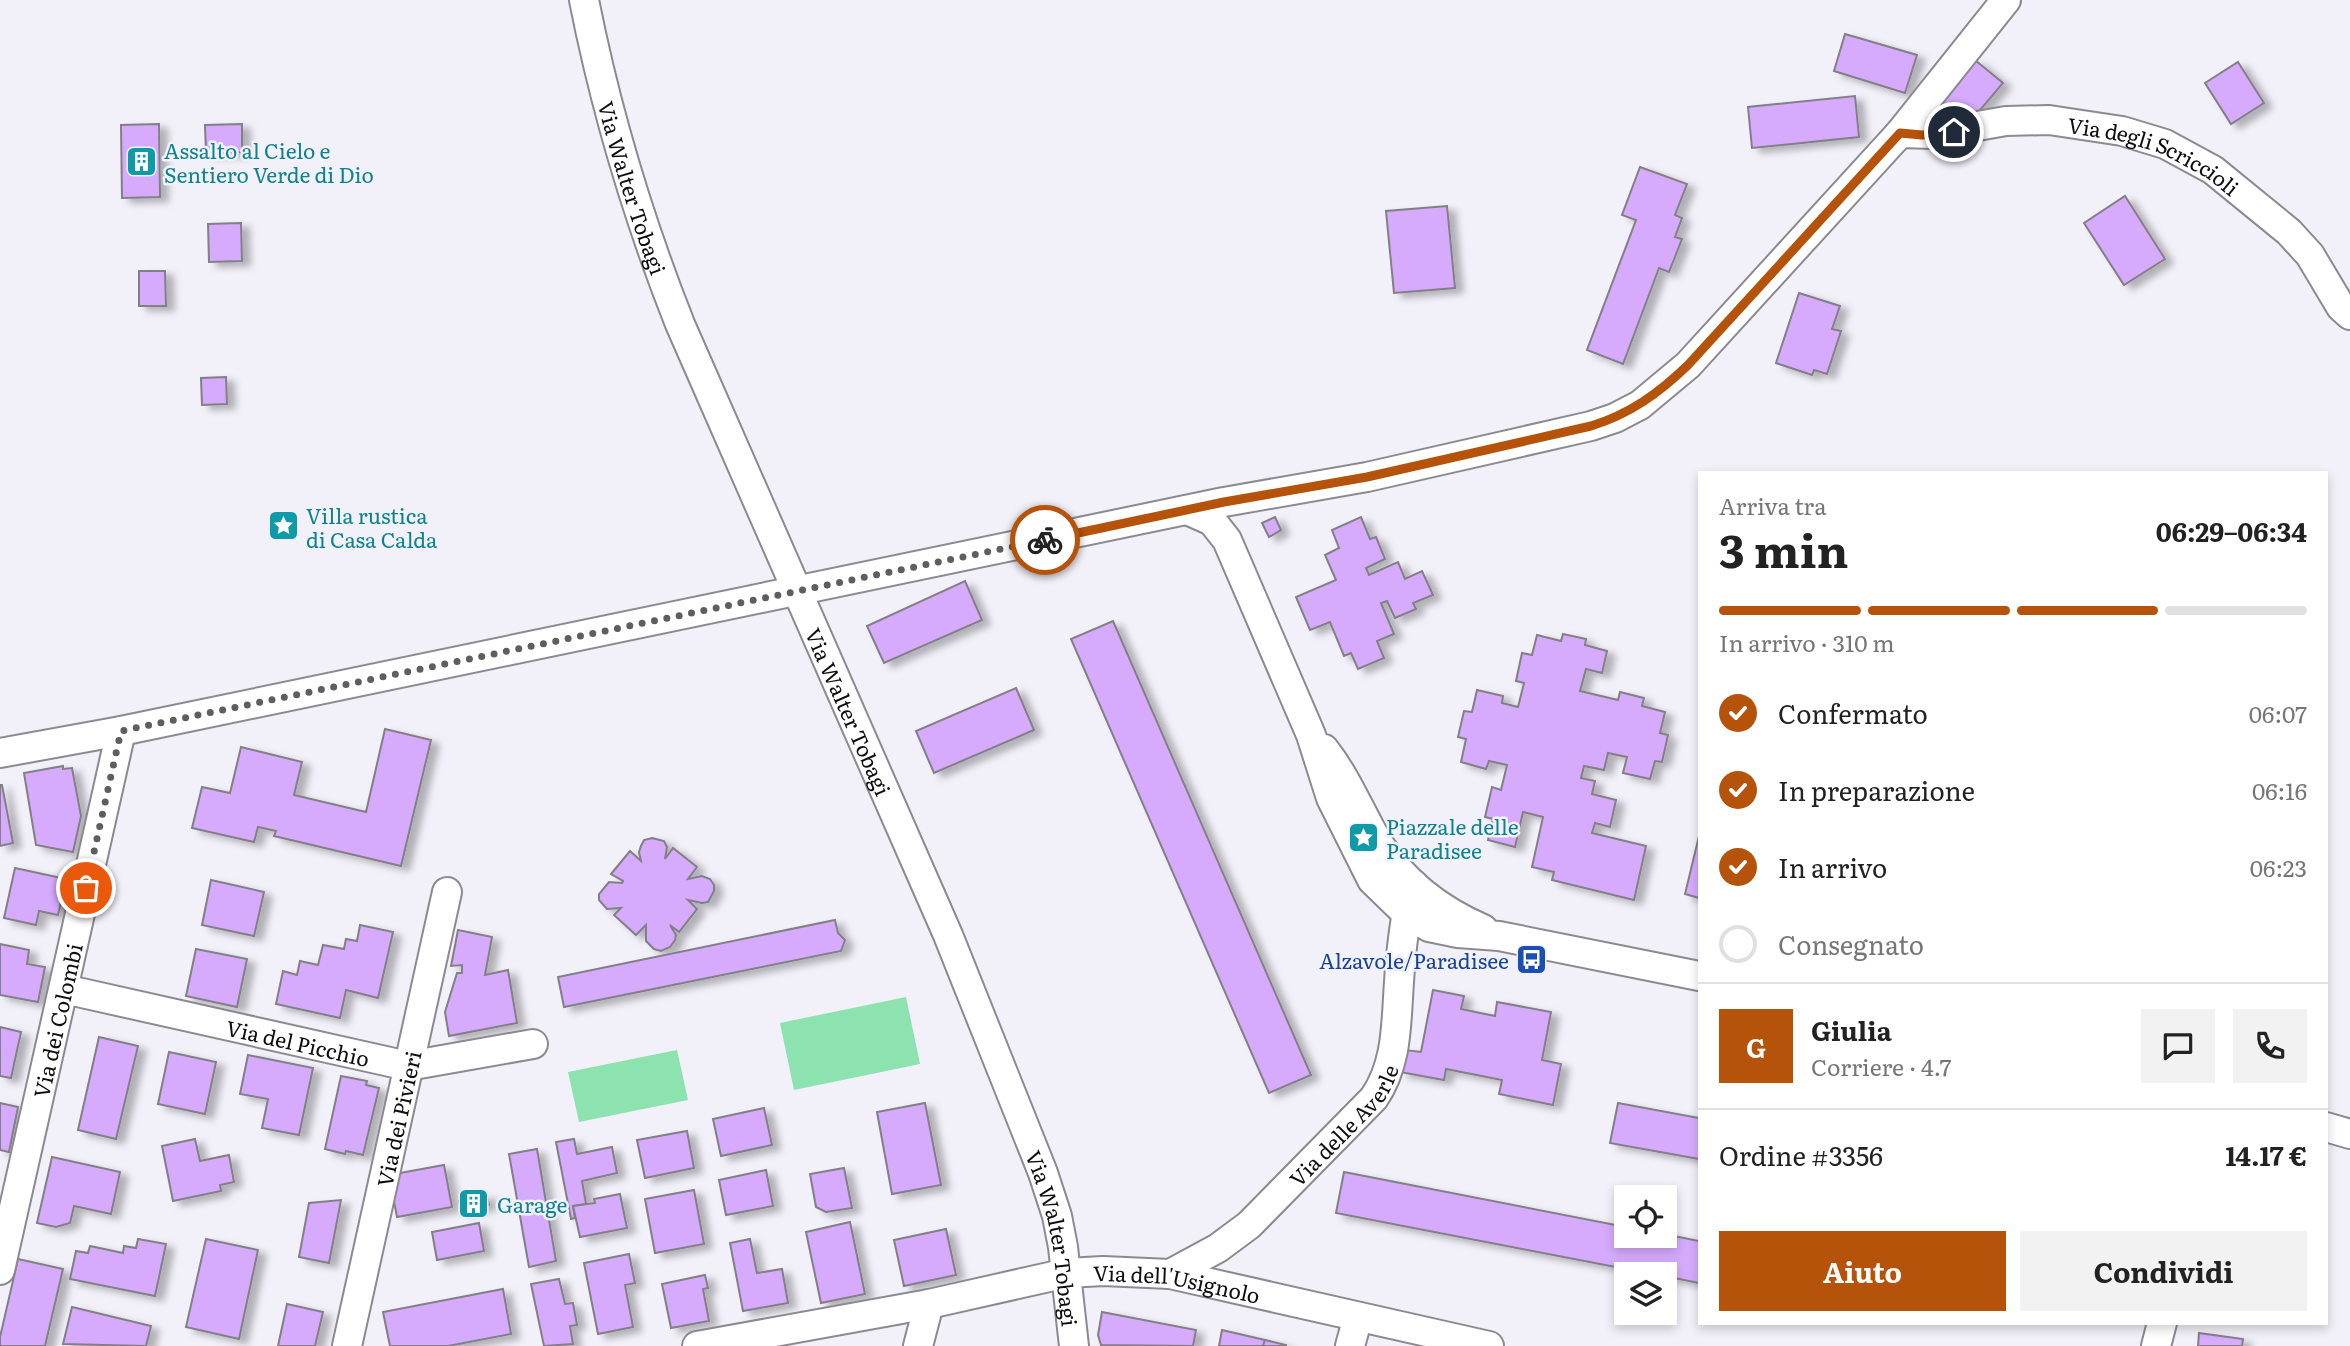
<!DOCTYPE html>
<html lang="it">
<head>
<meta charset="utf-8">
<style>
	body { margin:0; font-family:Literata,serif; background:#f2f2f2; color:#222; height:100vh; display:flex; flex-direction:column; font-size:26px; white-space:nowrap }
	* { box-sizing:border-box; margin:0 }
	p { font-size:23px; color:#767676 }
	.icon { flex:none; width:38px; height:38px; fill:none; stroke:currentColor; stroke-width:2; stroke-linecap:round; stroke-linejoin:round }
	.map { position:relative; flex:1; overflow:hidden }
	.panel { position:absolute; left:1698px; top:471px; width:630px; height:854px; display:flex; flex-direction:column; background:#fff; border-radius:0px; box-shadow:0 4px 10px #0003 }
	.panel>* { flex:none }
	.tools { position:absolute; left:1614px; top:1185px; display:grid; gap:14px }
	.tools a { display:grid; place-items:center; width:63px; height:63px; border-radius:0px; background:#fff; box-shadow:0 4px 10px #0003; font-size:35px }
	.pin { position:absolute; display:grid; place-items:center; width:60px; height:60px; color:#fff; margin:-30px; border:4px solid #fff; border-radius:50%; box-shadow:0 2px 7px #0007 }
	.courier { position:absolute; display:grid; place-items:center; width:70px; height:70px; margin:-35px; border:5px solid #b45309; border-radius:50%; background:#fff; color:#222; box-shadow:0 2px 9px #0007 }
	.head em { font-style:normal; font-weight:700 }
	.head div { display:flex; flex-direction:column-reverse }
	.head { display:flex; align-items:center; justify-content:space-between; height:119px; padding:0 21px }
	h1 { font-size:46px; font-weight:700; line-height:52px }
	.bar { display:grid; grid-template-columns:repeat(4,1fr); gap:10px 7px; align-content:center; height:84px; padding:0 21px }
	.bar i { height:9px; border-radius:5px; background:#e0e0e0 }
	.bar .current { background:#b45309 }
	.bar p { grid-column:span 4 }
	.line { display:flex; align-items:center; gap:18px; padding:0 21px; border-top:2px solid #e0e0e0 }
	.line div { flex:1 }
	.round { display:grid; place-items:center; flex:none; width:74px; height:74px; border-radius:0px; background:#f2f2f2 }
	ol { padding:0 21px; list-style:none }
	li { display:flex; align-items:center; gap:21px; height:77px }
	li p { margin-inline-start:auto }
	li .icon { padding:7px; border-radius:50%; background:#b45309; color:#fff; stroke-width:4 }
	li:last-child { color:#767676 }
	li i { width:38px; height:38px; border:4px solid #e0e0e0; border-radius:50% }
	.button { display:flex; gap:14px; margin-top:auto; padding:14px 21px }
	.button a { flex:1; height:80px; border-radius:0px; background:#b45309; color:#fff; font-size:28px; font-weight:700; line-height:80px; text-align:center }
	.button a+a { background:#f2f2f2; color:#222 }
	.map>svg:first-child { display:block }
	.green { fill:#8ce3af }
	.building { fill:#d6abfd; stroke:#827f86; stroke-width:2; filter:url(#shadow) }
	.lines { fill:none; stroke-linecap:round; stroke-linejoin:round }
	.minor-casing { stroke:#8c8a91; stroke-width:32 }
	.minor { stroke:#fff; stroke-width:28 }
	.done { stroke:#5e5d61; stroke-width:7; stroke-dasharray:0 12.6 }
	.route { stroke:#b45309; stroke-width:9 }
	.labels { text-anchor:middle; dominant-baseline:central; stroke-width:5; stroke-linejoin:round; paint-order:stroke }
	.culture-label { font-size:21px; fill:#0d838f; stroke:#f2f0f8; text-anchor:start }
	.street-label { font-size:21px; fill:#0e0e10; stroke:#f2f0f8 }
	.transit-label { font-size:21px; fill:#164399; stroke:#f2f0f8; text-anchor:end }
</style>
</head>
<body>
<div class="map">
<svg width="2350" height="1346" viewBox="0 0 2350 1346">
	<defs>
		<filter id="shadow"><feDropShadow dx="8" dy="4.5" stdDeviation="3.5" flood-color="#0004"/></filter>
	</defs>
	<rect width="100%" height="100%" fill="#f2f0f8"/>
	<g class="green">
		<path d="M906 997 920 1064 794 1090 780 1023Z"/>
		<path d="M677 1050 688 1100 579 1122 568 1072Z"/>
	</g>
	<g class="building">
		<path d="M1845 34 1917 55 1905 93 1834 71Z"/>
		<path d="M1975 60 2003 83 1964 129 1936 106Z"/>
		<path d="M2238 62 2264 103 2231 124 2205 83Z"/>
		<path d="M1855 96 1859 137 1752 148 1748 107Z"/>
		<path d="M159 124 160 197 122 198 121 125Z"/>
		<path d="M242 124V152L206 153 205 125Z"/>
		<path d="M1640 167 1687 184 1675 215 1682 218 1675 237 1682 239 1669 272 1659 268 1623 364 1587 350 1636 220 1622 215Z"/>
		<path d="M2125 196 2165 259 2124 285 2084 223Z"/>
		<path d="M1447 206 1455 288 1394 293 1386 211Z"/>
		<path d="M241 223 242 261 209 262 208 224Z"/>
		<path d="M139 271H165L166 306H139Z"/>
		<path d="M1799 293 1840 306 1832 329 1841 331 1827 374 1814 370 1812 375 1776 363Z"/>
		<path d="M226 377 227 404 202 405 201 378Z"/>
		<path d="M1275 517 1281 530 1269 537 1262 523Z"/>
		<path d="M1361 517 1370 539 1376 537 1385 559 1366 568 1369 575 1398 562 1405 579 1422 571 1433 595 1413 603 1416 609 1395 618 1387 601 1381 603 1394 634 1377 641 1384 658 1358 669 1351 653 1344 656 1330 622 1310 630 1296 597 1336 580 1325 555 1339 548 1332 530Z"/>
		<path d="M965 581 982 620 884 663 867 626Z"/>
		<path d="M1113 621 1311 1075 1269 1093 1071 639Z"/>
		<path d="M1563 634 1586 639 1585 645 1607 651 1602 673 1586 669 1580 691 1618 700 1620 692 1644 698 1642 706 1665 712 1660 733 1668 735 1662 762 1655 761 1650 779 1623 773 1627 757 1608 753 1604 770 1584 766 1581 778 1595 781 1592 794 1616 800 1610 827 1595 823 1592 833 1646 846 1634 900 1552 880 1554 872 1532 867 1543 817 1523 812 1515 847 1488 840 1493 819 1485 817 1492 787 1501 790 1507 765 1489 761 1486 769 1461 762 1466 739 1458 737 1464 711 1472 712 1477 690 1503 696 1502 703 1518 707 1524 683 1516 681 1522 653 1532 655 1537 635 1561 641Z"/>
		<path d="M1016 688 1034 730 934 773 916 731Z"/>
		<path d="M385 729 431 740 401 866 274 836 276 831 258 827 254 842 192 828 202 787 230 793 241 747 302 762 294 795 366 812Z"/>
		<path d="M63 766V769L72 768 81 816 73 852 36 845 24 773Z"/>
		<path d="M0 785H2L13 843 0 846Z"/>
		<path d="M1699 836V898L1685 894Z"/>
		<path d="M652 838 664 841 667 847 665 859 673 848 697 867 688 879 702 876 710 879 714 885V891L708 902 702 903 688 900 697 909 679 932 670 925 676 935 675 940 670 947 661 951 654 949 646 941V925L636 935 614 915 621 908 607 909 599 900V894L609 882 622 883 623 881 611 874 630 851 641 861 639 852 641 846 644 840Z"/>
		<path d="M15 868 66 879 58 915 39 911 36 925 4 918Z"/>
		<path d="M211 880 264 892 254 936 202 925Z"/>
		<path d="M835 920 838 933 845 940 841 951 564 1007 558 977Z"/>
		<path d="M360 925 393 932 378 998 346 990 340 1018 276 1004 283 971 297 975 300 961 318 965 323 945 344 949 346 939 357 941Z"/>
		<path d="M458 930 492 937 485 975 508 970 517 1023 449 1036 445 1012 457 973H462V965L451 966Z"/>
		<path d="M0 944 29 950 27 964 45 967 38 1002 0 995Z"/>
		<path d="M196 949 247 959 237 1007 186 996Z"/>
		<path d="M1433 990 1464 996 1461 1009 1495 1016 1497 1002 1551 1012 1542 1060 1561 1064 1553 1105 1499 1094 1502 1080 1446 1069 1444 1080 1400 1072 1405 1050 1421 1052Z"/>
		<path d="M0 1027 21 1032 11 1078 0 1076Z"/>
		<path d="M99 1037 138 1046 116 1139 78 1130Z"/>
		<path d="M169 1052 216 1062 205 1114 158 1104Z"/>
		<path d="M248 1055 313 1068 299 1135 262 1128 268 1099 240 1094Z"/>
		<path d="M341 1076 367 1081 366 1085 379 1088 363 1155 346 1151 345 1154 325 1149Z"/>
		<path d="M0 1103 18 1107 9 1152 0 1150Z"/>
		<path d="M925 1103 941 1185 892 1194 877 1112Z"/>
		<path d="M1618 1103 1699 1118V1159L1610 1143Z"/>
		<path d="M764 1108 772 1145 721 1156 713 1119Z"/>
		<path d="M687 1131 694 1168 645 1178 637 1140Z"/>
		<path d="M195 1139 200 1161 229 1155 234 1182 220 1185 221 1191 173 1201 162 1146Z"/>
		<path d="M574 1139 577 1154 612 1147 617 1173 582 1181 586 1204 573 1206 575 1218 571 1219 556 1142Z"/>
		<path d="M537 1149 556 1261 529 1267 509 1154Z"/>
		<path d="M52 1157 120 1172 111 1214 74 1206 70 1223 56 1227 37 1223Z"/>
		<path d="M444 1165 452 1207 397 1217 389 1175Z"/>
		<path d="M844 1168 852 1208 826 1212 816 1207 810 1174Z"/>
		<path d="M766 1170 773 1206 726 1215 719 1180Z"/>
		<path d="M1344 1172 1626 1227V1236L1664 1234 1699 1241V1283L1664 1276V1274H1652L1336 1213Z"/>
		<path d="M694 1190 704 1244 655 1253 645 1199Z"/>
		<path d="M620 1194 627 1228 580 1237 573 1206 595 1203 594 1199Z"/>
		<path d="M487 1195 489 1205 461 1210 459 1201Z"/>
		<path d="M341 1200 329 1263 299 1257 309 1203Z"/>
		<path d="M850 1222 865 1294 821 1303 806 1232Z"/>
		<path d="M479 1223 484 1251 437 1260 432 1232Z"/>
		<path d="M946 1229 956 1275 904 1286 894 1240Z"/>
		<path d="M138 1239 166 1244 155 1296 70 1279 76 1251 88 1253 90 1246 123 1253 124 1246 136 1248Z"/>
		<path d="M206 1239 258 1250 239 1339 186 1327Z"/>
		<path d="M750 1239 757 1273 782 1269 788 1303 743 1311 730 1243Z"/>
		<path d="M629 1254 635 1283 625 1285 633 1327 598 1334 584 1263Z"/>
		<path d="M18 1259 63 1269 45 1346H0V1337Z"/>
		<path d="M705 1275 708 1288 703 1289 709 1321 671 1328 662 1284Z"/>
		<path d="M559 1279 565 1304 573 1303 577 1325 570 1326 573 1344 544 1346 531 1284Z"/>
		<path d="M503 1289 511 1334 448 1346H390L383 1312Z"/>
		<path d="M287 1304 323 1312 315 1346H278Z"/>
		<path d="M72 1307 151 1326 146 1346 63 1344Z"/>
		<path d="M1102 1312 1196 1330 1193 1346 1101 1345 1098 1335Z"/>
		<path d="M1222 1330 1265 1340 1263 1346H1219Z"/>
		<path d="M2199 1333 2243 1339 2242 1346H2198Z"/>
		<path d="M1265 1340 1286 1345V1346H1263Z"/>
	</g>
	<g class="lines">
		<defs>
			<g id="minor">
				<path id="s1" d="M584 0C606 111 638 218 680 324L948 935 1043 1173 1057 1216 1063 1247 1074 1346"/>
				<path id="s2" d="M1900 133 1932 134 2006 121 2049 120 2122 131 2165 144 2213 170 2289 232 2310 255 2341 307 2350 315"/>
				<path d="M1187 510 1212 521 1227 540 1311 735 1331 798 1372 880 1406 913 1429 927 1458 933 1499 936 1699 976"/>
				<path d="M1324 749C1347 778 1360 812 1379 844 1404 883 1441 911 1483 929"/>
				<path d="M0 753 121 731 1224 502 1367 477 1591 426 1615 418 1640 405 1688 365 1900 133 2006 0"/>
				<path id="s3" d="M64 989 408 1066 533 1044"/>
				<path d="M2326 1127 2350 1134"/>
				<path id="s4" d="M0 1270 121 731"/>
				<path id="s5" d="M1170 1274 1218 1248 1249 1225 1374 1098C1398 1063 1396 1022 1399 982 1401 949 1405 916 1413 884"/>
				<path id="s6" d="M347 1346 447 892"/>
				<path id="s7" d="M697 1346 929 1304 1067 1273 1103 1271 1170 1274 1489 1346"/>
				<path d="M918 1346 929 1304"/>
				<path d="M1350 1346 1358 1317"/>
				<path d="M2156 1346 2162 1323"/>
			</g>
		</defs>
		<use href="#minor" class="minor-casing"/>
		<use href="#minor" class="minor"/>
	</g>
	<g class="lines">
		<path class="done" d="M86 888 121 731 1045 540"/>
		<path class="route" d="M1045 540 1224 502 1367 477 1591 426C1630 414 1659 393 1688 365L1900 133 1922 135 1954 132"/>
	</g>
	<defs>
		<symbol id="building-square" viewBox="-11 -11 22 22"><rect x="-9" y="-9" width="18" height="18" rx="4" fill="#0f9aa8" stroke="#f2f0f8"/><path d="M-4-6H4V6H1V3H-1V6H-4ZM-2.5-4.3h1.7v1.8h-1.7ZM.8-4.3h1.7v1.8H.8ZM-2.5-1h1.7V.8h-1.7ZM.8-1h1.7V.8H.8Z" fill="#fff"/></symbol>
		<symbol id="sight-square" viewBox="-11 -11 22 22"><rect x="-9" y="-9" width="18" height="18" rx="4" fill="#0f9aa8" stroke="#f2f0f8"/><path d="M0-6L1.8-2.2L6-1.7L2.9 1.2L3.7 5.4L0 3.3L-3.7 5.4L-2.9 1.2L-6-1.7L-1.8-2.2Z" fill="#fff"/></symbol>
		<symbol id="bus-square" viewBox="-11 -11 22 22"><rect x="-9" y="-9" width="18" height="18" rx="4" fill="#1a4fb4" stroke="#f2f0f8"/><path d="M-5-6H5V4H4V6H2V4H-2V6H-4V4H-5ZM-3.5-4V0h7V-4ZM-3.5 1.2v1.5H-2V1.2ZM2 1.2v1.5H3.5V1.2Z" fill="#fff"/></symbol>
	</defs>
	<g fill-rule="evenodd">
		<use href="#building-square" x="124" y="144" width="35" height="35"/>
		<use href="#sight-square" x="266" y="508" width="35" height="35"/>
		<use href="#sight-square" x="1346" y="820" width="35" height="35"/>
		<use href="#bus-square" x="1514" y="942" width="35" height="35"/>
		<use href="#building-square" x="456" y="1186" width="35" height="35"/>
	</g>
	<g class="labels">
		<g class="culture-label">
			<text x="164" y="149">Assalto al Cielo e<tspan x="164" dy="24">Sentiero Verde di Dio</tspan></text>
			<text x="306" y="514">Villa rustica<tspan x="306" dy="24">di Casa Calda</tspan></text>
			<text x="1386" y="825">Piazzale delle<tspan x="1386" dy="24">Paradisee</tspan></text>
			<text x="497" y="1203">Garage</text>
		</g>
		<g class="street-label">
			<text stroke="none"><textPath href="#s2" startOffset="262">Via degli Scriccioli</textPath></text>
			<text stroke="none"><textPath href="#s1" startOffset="194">Via Walter Tobagi</textPath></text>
			<text stroke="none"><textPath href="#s1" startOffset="761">Via Walter Tobagi</textPath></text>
			<text stroke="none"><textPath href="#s4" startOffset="256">Via dei Colombi</textPath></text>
			<text stroke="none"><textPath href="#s3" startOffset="240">Via del Picchio</textPath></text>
			<text stroke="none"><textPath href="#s6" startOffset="233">Via dei Pivieri</textPath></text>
			<text stroke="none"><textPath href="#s5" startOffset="231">Via delle Averle</textPath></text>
			<text stroke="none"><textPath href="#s1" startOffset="1328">Via Walter Tobagi</textPath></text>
			<text stroke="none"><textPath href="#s7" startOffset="488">Via dell'Usignolo</textPath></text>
		</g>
		<g class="transit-label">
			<text x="1509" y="959">Alzavole/Paradisee</text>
		</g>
	</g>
</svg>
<div class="tools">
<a><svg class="icon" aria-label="locate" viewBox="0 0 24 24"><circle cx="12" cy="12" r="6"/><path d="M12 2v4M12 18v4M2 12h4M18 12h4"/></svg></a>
<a><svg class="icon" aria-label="layers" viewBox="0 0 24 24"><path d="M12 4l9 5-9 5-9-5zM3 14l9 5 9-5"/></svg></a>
</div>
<div class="pin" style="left:86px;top:888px;background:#ea580c"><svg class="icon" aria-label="bag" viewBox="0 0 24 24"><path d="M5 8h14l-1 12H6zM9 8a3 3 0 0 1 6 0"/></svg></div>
<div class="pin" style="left:1954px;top:132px;background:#1f2937"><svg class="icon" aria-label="home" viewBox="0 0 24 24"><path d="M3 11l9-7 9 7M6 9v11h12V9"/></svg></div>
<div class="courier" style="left:1045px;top:540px"><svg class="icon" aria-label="bike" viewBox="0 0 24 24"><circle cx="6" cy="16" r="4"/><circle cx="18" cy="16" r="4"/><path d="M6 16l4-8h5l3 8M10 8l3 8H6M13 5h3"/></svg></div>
<section class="panel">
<div class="head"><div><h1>3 min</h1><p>Arriva tra</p></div><em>06:29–06:34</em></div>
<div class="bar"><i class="current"></i><i class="current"></i><i class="current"></i><i></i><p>In arrivo · 310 m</p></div>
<ol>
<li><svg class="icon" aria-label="check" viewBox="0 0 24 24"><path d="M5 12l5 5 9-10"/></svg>Confermato<p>06:07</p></li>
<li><svg class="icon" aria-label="check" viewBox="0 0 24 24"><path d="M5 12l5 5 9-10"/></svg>In preparazione<p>06:16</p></li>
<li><svg class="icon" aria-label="check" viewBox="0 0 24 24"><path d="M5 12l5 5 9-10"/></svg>In arrivo<p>06:23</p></li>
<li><i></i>Consegnato</li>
</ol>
<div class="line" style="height:126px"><b class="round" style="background:#b45309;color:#fff">G</b><div><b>Giulia</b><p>Corriere · 4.7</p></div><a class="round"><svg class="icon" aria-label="chat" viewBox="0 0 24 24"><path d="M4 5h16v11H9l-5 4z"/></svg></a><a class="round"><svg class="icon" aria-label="phone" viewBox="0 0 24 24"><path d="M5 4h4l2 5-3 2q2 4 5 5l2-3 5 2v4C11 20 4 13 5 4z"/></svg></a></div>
<div class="line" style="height:91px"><div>Ordine #3356</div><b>14.17 €</b></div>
<div class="button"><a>Aiuto</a><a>Condividi</a></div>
</section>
</div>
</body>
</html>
